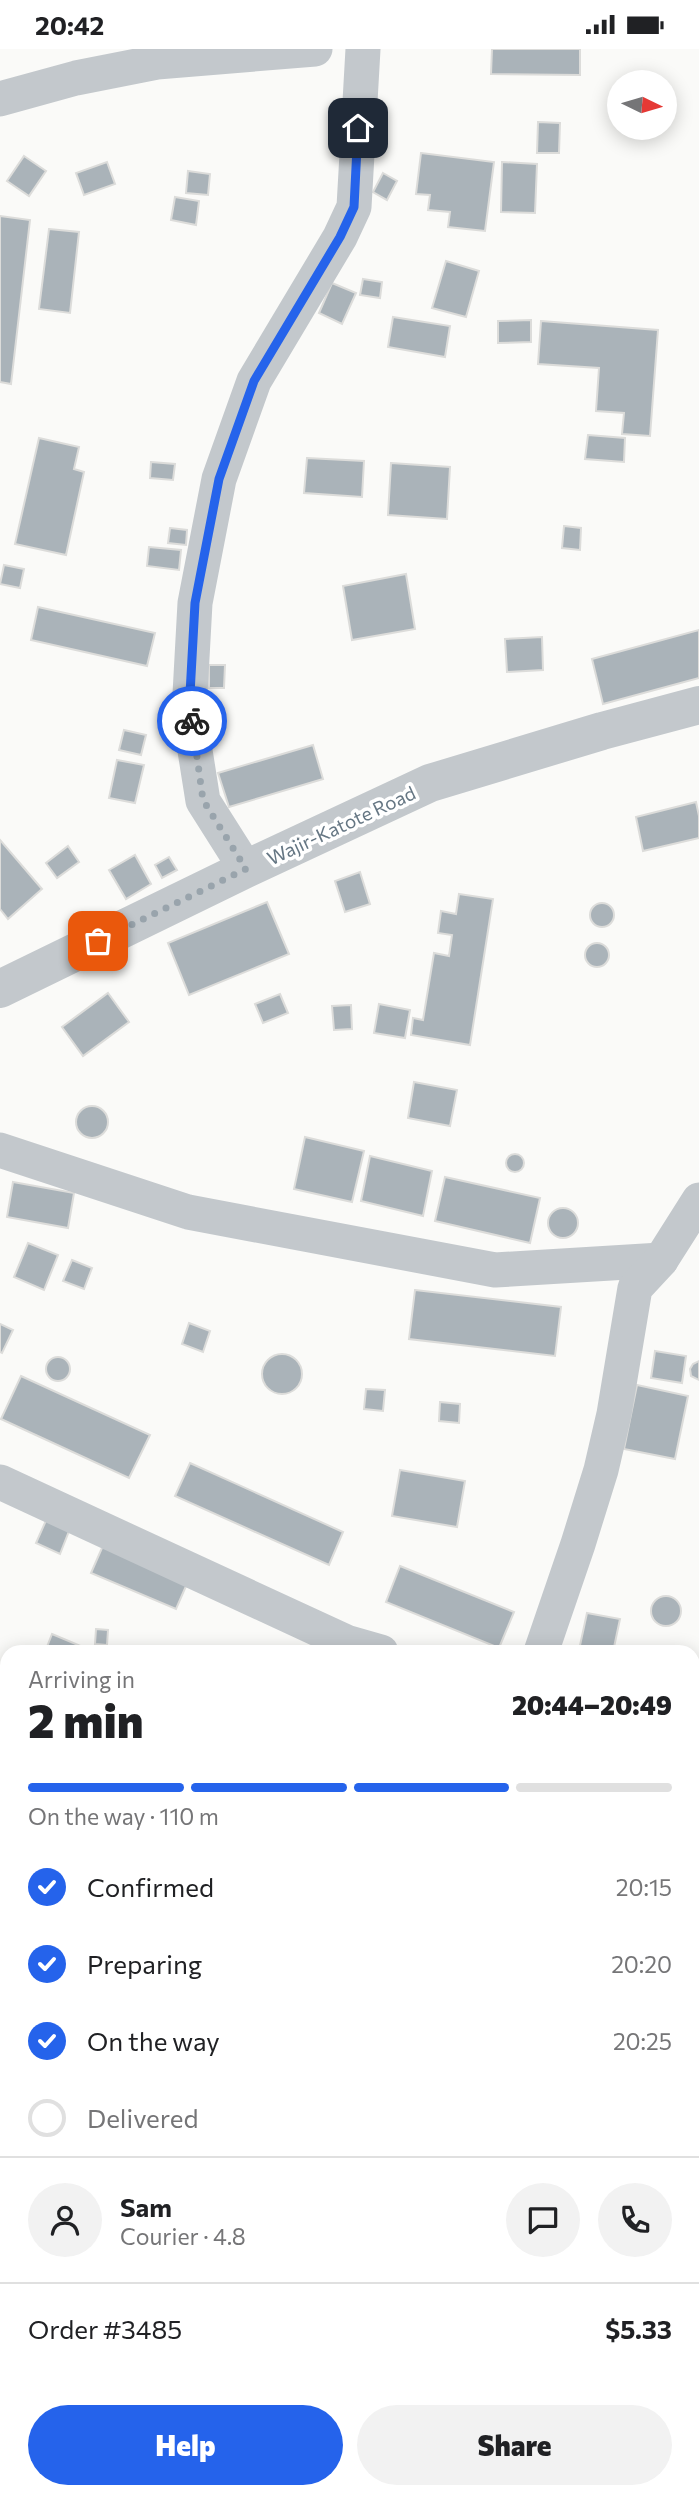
<!DOCTYPE html>
<html lang="en">
<head>
<meta charset="utf-8">
<style>
	body { margin:0; font-family:Commissioner,sans-serif; background:#f2f2f2; color:#202124; height:100vh; display:flex; flex-direction:column; font-size:26px; white-space:nowrap }
	* { box-sizing:border-box; margin:0 }
	p { font-size:23px; color:#757577 }
	.icon { flex:none; width:38px; height:38px; fill:none; stroke:currentColor; stroke-width:2; stroke-linecap:round; stroke-linejoin:round }
	.map { position:relative; flex:1; overflow:hidden }
	.side { position:absolute; left:0px; top:1596px; width:700px; height:854px; display:flex; flex-direction:column; background:#fff; border-radius:21px 21px 0 0; box-shadow:0 4px 18px #0003 }
	.side>* { flex:none }
	.needle { width:46px; rotate:95deg }
	.controls { position:absolute; left:607px; top:21px; display:grid; gap:14px }
	.controls a { display:grid; place-items:center; width:70px; height:70px; border-radius:50%; background:#fff; box-shadow:0 4px 18px #0003; font-size:35px }
	.pin { position:absolute; display:grid; place-items:center; width:60px; height:60px; color:#fff; margin:-30px; border-radius:14px; box-shadow:0 4px 10px #0006 }
	.courier { position:absolute; display:grid; place-items:center; width:70px; height:70px; margin:-35px; border:5px solid #2563eb; border-radius:50%; background:#fff; color:#222; box-shadow:0 2px 9px #0007 }
	.headline em { font-style:normal; font-weight:800 }
	.headline div { display:flex; flex-direction:column-reverse }
	.headline { display:flex; align-items:center; justify-content:space-between; height:119px; padding:0 28px }
	h1 { font-size:46px; font-weight:800; line-height:52px }
	.bar { display:grid; grid-template-columns:repeat(4,1fr); gap:10px 7px; align-content:center; height:84px; padding:0 28px }
	.bar i { height:9px; border-radius:5px; background:#e0e0e0 }
	.bar .selected { background:#2563eb }
	.bar p { grid-column:span 4 }
	.line { display:flex; align-items:center; gap:18px; padding:0 28px; border-top:2px solid #e0e0e0 }
	.line div { flex:1 }
	.round { display:grid; place-items:center; flex:none; width:74px; height:74px; border-radius:37px; background:#f2f2f2 }
	ol { padding:0 28px; list-style:none }
	li { display:flex; align-items:center; gap:21px; height:77px }
	li p { margin-inline-start:auto }
	li .icon { padding:7px; border-radius:50%; background:#2563eb; color:#fff; stroke-width:4 }
	li:last-child { color:#757577 }
	li i { width:38px; height:38px; border:4px solid #e0e0e0; border-radius:50% }
	.primary-button { display:flex; gap:14px; margin-top:auto; padding:14px 28px }
	.primary-button a { flex:1; height:80px; border-radius:42px; background:#2563eb; color:#fff; font-size:28px; font-weight:800; line-height:80px; text-align:center }
	.primary-button a+a { background:#f2f2f2; color:#202124 }
	.status { display:flex; justify-content:space-between; align-items:center; height:49px; padding:0 35px; background:#fff; direction:ltr }
	.status svg { height:19px; fill:currentColor }
	.map>svg:first-child { display:block }
	.building { fill:#aab3b9; stroke:#dcdcda; stroke-width:2 }
	.lines { fill:none; stroke-linecap:round; stroke-linejoin:round }
	.minor { stroke:#c3c8cc; stroke-width:35 }
	.tertiary { stroke:#c3c8cc; stroke-width:38 }
	.done { stroke:#99a4ac; stroke-width:7; stroke-dasharray:0 12.6 }
	.route { stroke:#2563eb; stroke-width:9 }
	.labels { text-anchor:middle; dominant-baseline:central; stroke-width:7; stroke-linejoin:round; paint-order:stroke }
	.street-label { font-size:19px; fill:#657683; stroke:#fff }
</style>
</head>
<body>
<div class="status"><b>20:42</b><svg viewBox="0 0 49 12"><path d="M0 12V9h3v3zM5 12V6h3v6zM10 12V3h3v9zM15 12V0h3v12zM26 1h20v11H26zM47 4h2v5h-2z"/></svg></div>
<div class="map">
<svg width="699" height="2450" viewBox="0 0 699 2450">
	<rect width="100%" height="100%" fill="#fafaf8"/>
	<g class="building">
		<path d="M492 0H580V26L491 25Z"/>
		<path d="M538 73 560 74 559 104H537Z"/>
		<path d="M421 104 494 113 485 182 448 178 450 163 428 161 430 146 416 145Z"/>
		<path d="M24 107 46 122 29 147 7 132Z"/>
		<path d="M107 113 115 135 84 146 76 124Z"/>
		<path d="M502 113 537 115 535 164 501 163Z"/>
		<path d="M188 122 210 125 208 146 186 144Z"/>
		<path d="M383 124 397 132 387 151 373 143Z"/>
		<path d="M175 148 199 152 196 176 171 171Z"/>
		<path d="M0 167 30 171 11 335 0 333Z"/>
		<path d="M49 180 79 183 70 264 39 260Z"/>
		<path d="M446 212 479 222 466 268 432 259Z"/>
		<path d="M363 230 382 233 380 249 360 246Z"/>
		<path d="M332 234 356 244 342 275 319 264Z"/>
		<path d="M393 268 450 277 445 308 388 298Z"/>
		<path d="M531 271V293L498 294V272Z"/>
		<path d="M541 272 658 281 650 387 622 385 624 364 596 362 599 319 538 315Z"/>
		<path d="M588 386 625 389 624 413 585 410Z"/>
		<path d="M39 389 79 398 74 420 84 423 66 506 15 495Z"/>
		<path d="M307 409 364 412 362 448 304 444Z"/>
		<path d="M151 413 175 415 173 431 150 429Z"/>
		<path d="M391 414 450 418 447 470 388 466Z"/>
		<path d="M564 477 581 479 580 501 562 499Z"/>
		<path d="M170 479 187 481 186 496 168 494Z"/>
		<path d="M149 498 181 501 179 521 147 517Z"/>
		<path d="M4 516 24 520 20 539 0 535Z"/>
		<path d="M406 525 415 580 352 591 343 537Z"/>
		<path d="M38 558 155 584 147 617 31 591Z"/>
		<path d="M699 581V629L603 655 592 610Z"/>
		<path d="M542 588 543 621 507 623 505 590Z"/>
		<path d="M209 616H225L224 639H209Z"/>
		<path d="M124 681 146 686 141 706 119 701Z"/>
		<path d="M313 696 323 730 229 758 218 724Z"/>
		<path d="M117 711 144 716 135 754 109 749Z"/>
		<path d="M696 753 699 767V789L643 802 636 768Z"/>
		<path d="M0 791 42 840 8 870 0 860Z"/>
		<path d="M68 797 79 813 57 829 46 814Z"/>
		<path d="M135 806 151 835 126 850 109 821Z"/>
		<path d="M169 808 177 821 162 829 155 816Z"/>
		<path d="M360 823 370 855 345 863 335 832Z"/>
		<path d="M459 845 493 850 470 996 411 986 413 969 423 971 434 904 449 907 452 886 438 884 441 862 456 865Z"/>
		<path d="M267 853 289 905 189 946 168 894Z"/>
		<circle cx="602" cy="866" r="12"/>
		<circle cx="597" cy="906" r="12"/>
		<path d="M108 944 129 973 83 1007 62 978Z"/>
		<path d="M280 945 288 964 263 974 255 955Z"/>
		<path d="M379 955 410 961 405 989 374 984Z"/>
		<path d="M351 956 352 980 334 981 332 957Z"/>
		<path d="M414 1033 457 1041 450 1077 408 1069Z"/>
		<circle cx="92" cy="1073" r="16"/>
		<path d="M305 1088 364 1102 352 1153 294 1140Z"/>
		<circle cx="515" cy="1114" r="9"/>
		<path d="M370 1107 432 1122 423 1167 361 1152Z"/>
		<path d="M445 1128 540 1149 530 1194 435 1172Z"/>
		<path d="M13 1133 74 1144 68 1179 7 1168Z"/>
		<circle cx="563" cy="1174" r="15"/>
		<path d="M28 1194 58 1206 44 1241 14 1228Z"/>
		<path d="M72 1211 92 1219 84 1240 63 1232Z"/>
		<path d="M415 1241 561 1258 555 1307 409 1290Z"/>
		<path d="M189 1274 210 1282 203 1303 182 1295Z"/>
		<path d="M0 1275 13 1281 2 1304 0 1303Z"/>
		<path d="M655 1302 686 1307 682 1334 651 1329Z"/>
		<circle cx="282" cy="1325" r="20"/>
		<circle cx="58" cy="1320" r="12"/>
		<path d="M699 1312V1331L691 1327 690 1320 693 1315Z"/>
		<path d="M21 1327 150 1386 129 1429 1 1370Z"/>
		<path d="M637 1336 688 1347 675 1410 624 1400Z"/>
		<path d="M366 1340 385 1341 383 1362 364 1360Z"/>
		<path d="M440 1353 460 1355 459 1374 439 1372Z"/>
		<path d="M190 1414 343 1483 329 1516 175 1447Z"/>
		<path d="M400 1421 465 1432 457 1478 392 1467Z"/>
		<path d="M48 1467 71 1477 60 1505 36 1494Z"/>
		<path d="M105 1492 190 1528 176 1560 91 1524Z"/>
		<path d="M400 1517 514 1563 499 1599 386 1553Z"/>
		<circle cx="666" cy="1562" r="15"/>
		<path d="M587 1564 620 1570 613 1603 579 1601Z"/>
		<path d="M96 1580 108 1581 107 1596 95 1595Z"/>
		<path d="M52 1585 83 1598 81 1603H45Z"/>
		<path d="M0 1901 7 1907V1954L0 1948Z"/>
		<path d="M0 2287 7 2293V2307L0 2316Z"/>
		<path d="M2 2379 7 2380 6 2415 0 2414V2380Z"/>
		<path d="M158 2443H190L192 2446 188 2450H160L156 2445Z"/>
		<path d="M474 2443H549L541 2450H466Z"/>
		<path d="M618 2443H675L667 2450H619L615 2445Z"/>
	</g>
	<g class="lines">
		<g class="minor">
			<path d="M0 50 76 29 157 13 315 0"/>
			<path d="M246 820 203 752 193 689 190 645 195 554 219 430 254 332 340 188 354 158 363 0"/>
			<path d="M0 1101 188 1163 495 1221 661 1211"/>
			<path d="M0 1433 346 1593 381 1603"/>
			<path d="M541 1603 578 1495 601 1421 614 1365 635 1239 661 1211 699 1151"/>
			<path d="M693 1734 699 1737"/>
			<path d="M693 2396 699 2402"/>
			<path d="M222 2450 230 2443"/>
		</g>
		<g class="tertiary">
			<path d="M0 940 246 820 430 734 602 682 699 656"/>
			<path d="M0 1839 7 1846"/>
			<path d="M400 2443 404 2450"/>
		</g>
	</g>
	<g class="lines">
		<path class="done" d="M98 892 246 820 203 751 192 672"/>
		<path class="route" d="M192 672 190 645 195 554 219 430 254 332 340 188 354 158 358 79"/>
	</g>
	<g class="labels">
		<g class="street-label">
			<text transform="translate(341 776) rotate(-25)">Wajir-Katote Road</text>
		</g>
	</g>
</svg>
<div class="controls">
<a><svg class="needle" viewBox="-14 -14 28 28"><path d="M0-13l5 13h-10z" fill="#e53935"/><path d="M0 13l5-13h-10z" fill="#757577"/></svg></a>
</div>
<div class="pin" style="left:98px;top:892px;background:#ea580c"><svg class="icon" aria-label="bag" viewBox="0 0 24 24"><path d="M5 8h14l-1 12H6zM9 8a3 3 0 0 1 6 0"/></svg></div>
<div class="pin" style="left:358px;top:79px;background:#1f2937"><svg class="icon" aria-label="home" viewBox="0 0 24 24"><path d="M3 11l9-7 9 7M6 9v11h12V9"/></svg></div>
<div class="courier" style="left:192px;top:672px"><svg class="icon" aria-label="bike" viewBox="0 0 24 24"><circle cx="6" cy="16" r="4"/><circle cx="18" cy="16" r="4"/><path d="M6 16l4-8h5l3 8M10 8l3 8H6M13 5h3"/></svg></div>
<section class="side">
<div class="headline"><div><h1>2 min</h1><p>Arriving in</p></div><em>20:44–20:49</em></div>
<div class="bar"><i class="selected"></i><i class="selected"></i><i class="selected"></i><i></i><p>On the way · 110 m</p></div>
<ol>
<li><svg class="icon" aria-label="check" viewBox="0 0 24 24"><path d="M5 12l5 5 9-10"/></svg>Confirmed<p>20:15</p></li>
<li><svg class="icon" aria-label="check" viewBox="0 0 24 24"><path d="M5 12l5 5 9-10"/></svg>Preparing<p>20:20</p></li>
<li><svg class="icon" aria-label="check" viewBox="0 0 24 24"><path d="M5 12l5 5 9-10"/></svg>On the way<p>20:25</p></li>
<li><i></i>Delivered</li>
</ol>
<div class="line" style="height:126px"><a class="round"><svg class="icon" aria-label="person" viewBox="0 0 24 24"><circle cx="12" cy="8" r="4"/><path d="M4 21q1-7 8-7t8 7"/></svg></a><div><b>Sam</b><p>Courier · 4.8</p></div><a class="round"><svg class="icon" aria-label="chat" viewBox="0 0 24 24"><path d="M4 5h16v11H9l-5 4z"/></svg></a><a class="round"><svg class="icon" aria-label="phone" viewBox="0 0 24 24"><path d="M5 4h4l2 5-3 2q2 4 5 5l2-3 5 2v4C11 20 4 13 5 4z"/></svg></a></div>
<div class="line" style="height:91px"><div>Order #3485</div><b>$5.33</b></div>
<div class="primary-button"><a>Help</a><a>Share</a></div>
</section>
</div>
</body>
</html>
